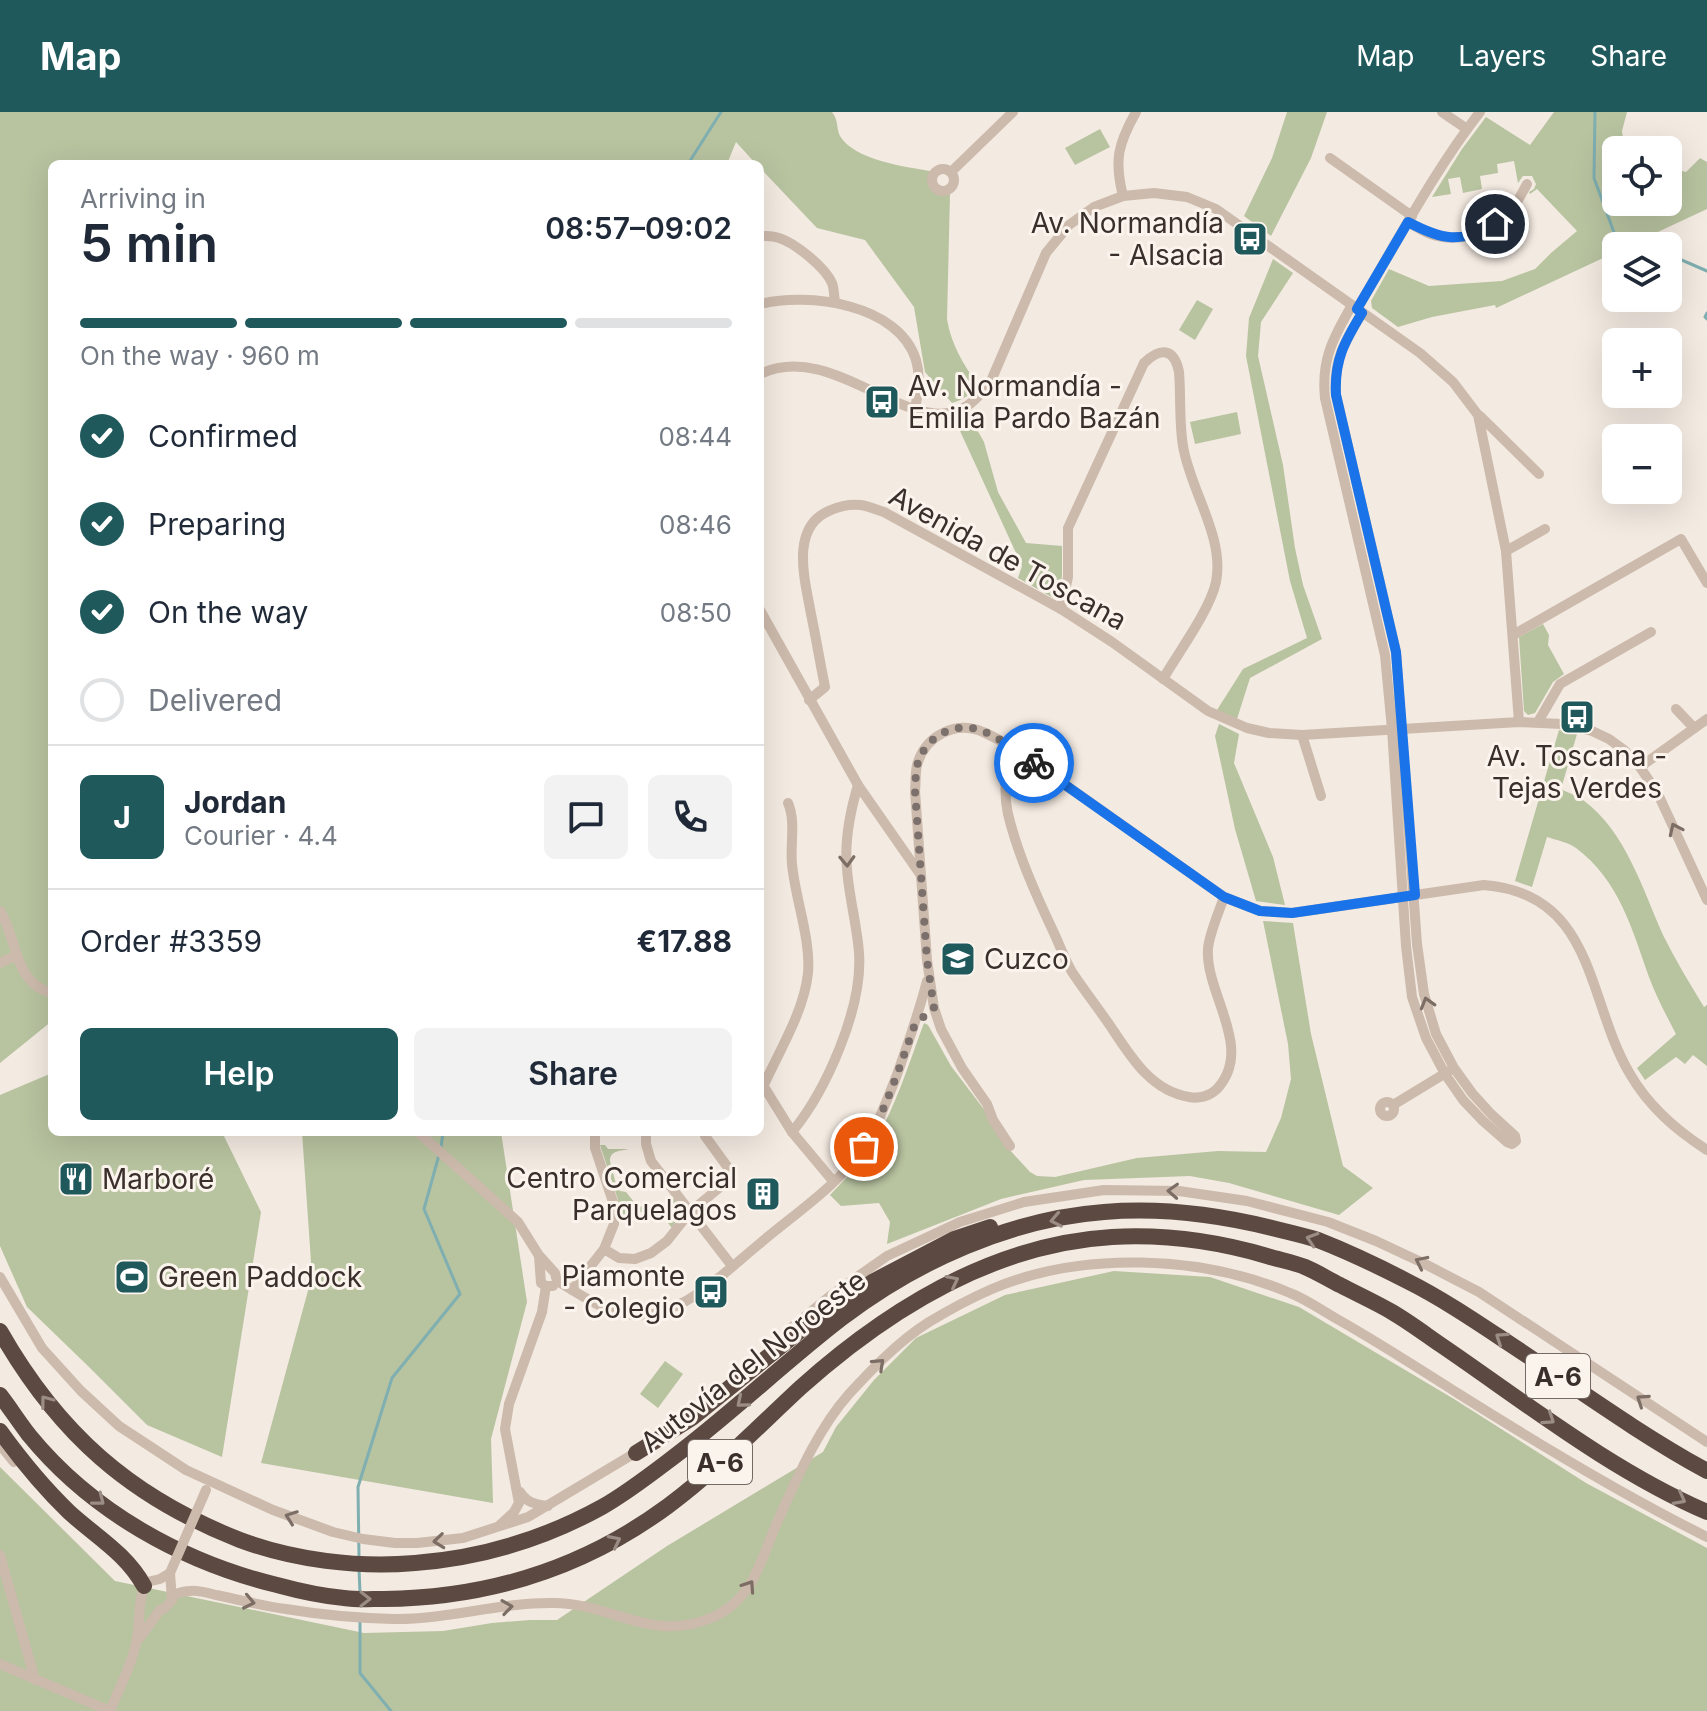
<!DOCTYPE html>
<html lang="en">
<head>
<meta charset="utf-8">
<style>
	body { margin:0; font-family:Inter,sans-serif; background:#f2f2f3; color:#1f2937; height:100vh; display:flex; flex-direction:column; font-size:30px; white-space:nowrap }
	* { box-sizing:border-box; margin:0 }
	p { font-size:26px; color:#747a83 }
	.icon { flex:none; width:44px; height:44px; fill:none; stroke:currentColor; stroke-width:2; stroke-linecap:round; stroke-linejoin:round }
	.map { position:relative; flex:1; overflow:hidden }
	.side { position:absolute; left:48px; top:48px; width:716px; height:976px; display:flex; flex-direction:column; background:#fff; border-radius:12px; box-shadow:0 8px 32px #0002 }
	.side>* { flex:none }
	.tools { position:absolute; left:1602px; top:24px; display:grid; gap:16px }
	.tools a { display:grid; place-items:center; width:80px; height:80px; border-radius:12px; background:#fff; box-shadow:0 8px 32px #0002; font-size:40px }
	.pin { position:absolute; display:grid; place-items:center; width:68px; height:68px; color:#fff; margin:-34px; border:4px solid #fff; border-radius:50%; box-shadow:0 2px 8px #0007 }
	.courier { position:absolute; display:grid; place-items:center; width:80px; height:80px; margin:-40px; border:6px solid #1a73e8; border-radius:50%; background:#fff; color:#222; box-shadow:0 2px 10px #0007 }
	.head em { font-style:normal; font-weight:600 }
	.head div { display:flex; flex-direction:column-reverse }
	.head { display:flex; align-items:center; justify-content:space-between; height:136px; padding:0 32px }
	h1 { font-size:52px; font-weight:600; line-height:60px }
	.bar { display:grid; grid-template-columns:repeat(4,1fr); gap:12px 8px; align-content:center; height:96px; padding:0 32px }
	.bar i { height:10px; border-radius:6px; background:#e0e1e3 }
	.bar .active { background:#20595c }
	.bar p { grid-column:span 4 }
	.line { display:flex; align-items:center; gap:20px; padding:0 32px; border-top:2px solid #e0e1e3 }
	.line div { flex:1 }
	.round { display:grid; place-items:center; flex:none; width:84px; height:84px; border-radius:12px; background:#f2f2f3 }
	ol { padding:0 32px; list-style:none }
	li { display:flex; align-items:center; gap:24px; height:88px }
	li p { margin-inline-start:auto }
	li .icon { padding:8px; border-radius:50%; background:#20595c; color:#fff; stroke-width:4 }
	li:last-child { color:#747a83 }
	li i { width:44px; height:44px; border:4px solid #e0e1e3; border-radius:50% }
	.primary-button { display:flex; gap:16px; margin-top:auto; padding:16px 32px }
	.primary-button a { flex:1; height:92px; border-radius:12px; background:#20595c; color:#fff; font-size:32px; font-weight:600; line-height:92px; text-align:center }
	.primary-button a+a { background:#f2f2f3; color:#1f2937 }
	header { display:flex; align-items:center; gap:48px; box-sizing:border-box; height:112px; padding:0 40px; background:#20595c; color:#fff }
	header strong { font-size:38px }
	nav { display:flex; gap:44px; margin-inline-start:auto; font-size:28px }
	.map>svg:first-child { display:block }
	.green { fill:#b8c3a0 }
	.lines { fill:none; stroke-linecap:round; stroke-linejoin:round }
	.stream { stroke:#7fafb1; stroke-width:3 }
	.minor { stroke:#ccbaac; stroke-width:10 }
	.highway { stroke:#5b4942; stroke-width:16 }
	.minor-bridge { stroke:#ccbaac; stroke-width:10 }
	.oneway { stroke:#7c6e65 }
	.oneway2 { stroke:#9b8d86 }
	.done { stroke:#7b706b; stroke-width:8; stroke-dasharray:0 14.4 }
	.route { stroke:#1a73e8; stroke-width:10 }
	.labels { text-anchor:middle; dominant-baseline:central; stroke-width:6; stroke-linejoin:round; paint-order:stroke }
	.shield { fill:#fbf4ed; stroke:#746a65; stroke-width:2 }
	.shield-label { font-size:26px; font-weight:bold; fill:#3a2f2b }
	.poi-label { font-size:28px; fill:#3a2f2b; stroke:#fbf4ed; text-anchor:start }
	.street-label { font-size:28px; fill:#3a2f2b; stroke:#fbf4ed }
</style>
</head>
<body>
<header>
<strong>Map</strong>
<nav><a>Map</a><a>Layers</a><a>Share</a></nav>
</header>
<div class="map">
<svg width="1707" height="1599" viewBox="0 0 1707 1599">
	<rect width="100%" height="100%" fill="#f3eae1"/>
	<g class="green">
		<path d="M0 0H832C839 9 836 16 840 24 854 48 906 55 930 59 924 74 934 86 950 82L947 207C951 232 963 252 978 273 970 283 964 287 952 291L925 260 914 195 865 128 817 116 760 56V52H756L736 30 727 52H52V909L0 951Z"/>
		<path d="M1287 0H1327L1311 46 1271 124 1244 104 1272 46Z"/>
		<path d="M1554 0H1627L1622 19 1625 38H1616V90H1668V55L1686 60 1700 46 1707 50V97L1628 134H1616V140L1496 196 1495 193 1432 205 1398 215 1372 196 1371 189 1389 157 1429 174 1502 169 1535 157 1551 141 1577 119 1537 77 1530 82 1529 80 1534 77 1536 72 1532 64H1523L1518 71 1514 49 1497 52 1498 61 1480 64 1482 77 1463 81 1460 65 1448 67 1451 82 1432 85 1462 37 1486 5 1530 33Z"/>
		<path d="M1100 17 1110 35 1075 53 1065 36Z"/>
		<path d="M1273 147 1293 161 1261 210 1258 244 1283 353 1295 436 1303 473 1322 527 1250 566 1237 607 1217 598 1243 557 1307 526 1290 469 1246 244 1249 206Z"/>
		<path d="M1197 188 1213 197 1195 228 1179 218Z"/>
		<path d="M1237 300 1241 322 1195 332 1190 310Z"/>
		<path d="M968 302 984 330 998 380 1026 431 1062 434V464L1058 486 1055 487 1018 466 1022 454 955 308Z"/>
		<path d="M1543 512 1549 523 1548 533 1564 562 1553 570 1535 601 1528 603 1524 599 1519 525Z"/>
		<path d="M1219 612 1239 622 1234 651 1273 745 1285 793 1256 789 1235 717 1215 624Z"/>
		<path d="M1559 618 1577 622 1561 677C1568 681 1577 683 1583 688 1626 719 1643 779 1664 825 1676 849 1690 872 1704 895L1707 893V954L1693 943 1685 952 1676 945 1645 968 1637 956 1676 922C1666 903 1656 884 1649 865 1632 817 1619 768 1576 736 1568 730 1556 728 1547 725L1532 775 1515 769Z"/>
		<path d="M1263 809 1293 811 1311 922 1343 1054 1373 1076 1339 1103 1229 1071 1190 1064 1084 1068 1001 1087 887 1132 890 1110 879 1091 841 1094 830 1083C845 1067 862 1050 874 1031 896 994 909 951 924 911L928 913 951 954 989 1004 1007 1035 1030 1060 1037 1064 1055 1065 1137 1046 1218 1039 1266 1040 1281 1006 1291 967 1288 932Z"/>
		<path d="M52 961V1020H222L261 1100 222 1345 147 1313 88 1254 27 1195 0 1134V983Z"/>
		<path d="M302 1020H501L527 1190 491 1327 493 1391 261 1351 312 1164Z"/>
		<path d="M600 1033H605L608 1037H629C621 1039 610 1038 610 1049L617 1076 620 1079 626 1080 639 1096 643 1093C655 1103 663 1093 673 1085L677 1089 675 1090 676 1098H679L676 1109 672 1116 659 1100H641L626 1111 619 1107 618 1088Z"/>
		<path d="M1114 1159 1210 1165 1299 1195 1454 1287 1586 1371 1707 1436V1599H0V1355L115 1469 364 1521 443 1519 492 1511 530 1508H557L667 1434 823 1340 836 1315 874 1268 916 1226 1005 1183Z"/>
		<path d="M665 1249 683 1262 658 1296 640 1282Z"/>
	</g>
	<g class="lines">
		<g class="stream">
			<path d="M1595 0 1594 66 1619 134"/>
			<path d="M688 52 721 0"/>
			<path d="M1668 142 1707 159"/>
			<path d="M1707 201 1705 205 1707 207"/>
			<path d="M441 1036 443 1020"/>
			<path d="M359 1445 358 1375 392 1266 460 1182 424 1097 439 1043"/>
			<path d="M359 1457 360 1481"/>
			<path d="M360 1509V1561L391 1599"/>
		</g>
		<g class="minor">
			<path d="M1442 0 1467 17"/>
			<path d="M1330 46 1412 104"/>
			<circle cx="943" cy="68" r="11"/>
			<path d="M951 60 1013 0"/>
			<path d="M1123 84C1114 48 1118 32 1136 0"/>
			<path d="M1408 110C1415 114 1423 119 1430 122 1460 132 1490 121 1511 99 1517 91 1522 81 1527 72"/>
			<path d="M760 124C767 124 772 123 779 126 795 131 825 155 832 171 834 176 834 184 835 190"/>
			<path d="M760 192C808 180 899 192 916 248 921 265 918 281 915 297"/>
			<path d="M1352 193C1333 226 1321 248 1325 286L1385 543 1392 617 1406 834 1412 885 1426 926 1445 962 1463 988 1483 1009 1507 1030 1512 1032 1516 1029 1515 1024 1491 1002 1472 981 1454 956 1436 922 1424 882 1417 832 1396 540 1336 283C1333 248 1345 229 1362 201"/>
			<path d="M1357 197C1396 132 1434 59 1480 0"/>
			<path d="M760 262C831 228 903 321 960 298 973 292 983 280 991 269L1046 141 1069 113 1094 95 1123 84 1154 81 1187 85 1216 97 1420 241 1453 270 1478 303 1506 439 1519 610"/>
			<path d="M1480 304 1539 362"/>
			<path d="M1506 439 1545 417"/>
			<path d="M1061 497 1068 465V416L1144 251C1160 236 1174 235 1179 260 1181 284 1179 310 1183 334 1190 378 1225 425 1216 470 1210 498 1178 541 1163 567"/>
			<path d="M760 498 858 673 920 762"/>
			<path d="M1513 523 1681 427 1707 471"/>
			<path d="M809 588 825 575C820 550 816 526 811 502 805 468 789 414 831 398 840 394 851 392 861 393 868 394 877 398 884 400L1061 497 1112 530 1208 599 1247 616 1269 621 1302 623 1519 610 1562 612 1592 619 1609 627 1624 638 1640 655 1658 682 1707 788"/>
			<path d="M1676 597 1694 616"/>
			<path d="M1538 610 1560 572 1651 520"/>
			<path d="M1302 623 1321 684"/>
			<path d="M1012 635C1006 658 1003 679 1008 702 1018 743 1036 783 1054 821 1060 834 1065 848 1072 860 1084 878 1098 896 1111 915 1131 945 1151 979 1189 985 1199 987 1210 984 1217 977 1255 936 1205 882 1208 837 1209 822 1219 800 1224 785"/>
			<path d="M1640 655 1707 607"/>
			<path d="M0 799C18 827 13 871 52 881"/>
			<path d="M0 851 17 843"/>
			<path d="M761 970 792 1020 833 1069"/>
			<path d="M763 975C779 939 804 900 808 861 811 827 795 786 792 752 790 732 796 709 788 691"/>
			<circle cx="1387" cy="997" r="7"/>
			<path d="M1393 993 1449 959"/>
			<path d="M418 1020 518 1110 538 1142 555 1161 557 1169"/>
			<path d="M646 1020V1032L651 1049 732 1154"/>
			<path d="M792 1020C826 979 863 896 859 841 857 813 849 785 847 757 844 728 850 700 858 673"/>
			<path d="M1010 1034 993 1008 987 992 962 956 941 917 934 896 927 848 915 679C916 671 915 662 917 653 925 624 955 608 983 620 993 624 1002 630 1012 635L1224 785 1260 799 1292 801 1484 773C1596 782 1586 888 1630 962 1649 995 1676 1018 1707 1038"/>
			<path d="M604 1137 619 1146 635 1147 651 1141 667 1129 690 1100 725 1071 729 1065V1057L705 1024"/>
			<path d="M539 1144 541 1171 546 1174H553"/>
			<path d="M0 1165 42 1236 81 1279 119 1314 186 1358 273 1398 333 1420 363 1427 395 1431H417L463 1426 528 1405 640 1338"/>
			<path d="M557 1169C582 1183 604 1201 634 1203 652 1205 670 1197 686 1189 712 1174 735 1152 758 1133 794 1102 838 1074 865 1034 878 1013 886 990 895 968 907 935 918 903 927 869"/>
			<path d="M572 1178 604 1137 614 1112V1093L595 1036V1020"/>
			<path d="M786 1220 830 1184 887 1144 960 1110 1024 1090 1104 1078 1179 1079 1247 1089 1328 1110 1376 1129 1423 1151 1479 1180 1707 1330"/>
			<path d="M0 1333 14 1350"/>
			<path d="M520 1380C527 1391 535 1392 548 1394"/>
			<path d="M500 1413 514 1400 519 1391 505 1317 509 1292 542 1200 546 1174"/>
			<path d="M0 1443 35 1568"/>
			<path d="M172 1483C178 1481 184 1479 190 1479 198 1478 208 1481 216 1483 240 1488 263 1494 286 1497 322 1503 358 1506 393 1507 447 1508 500 1490 554 1491 610 1491 652 1531 711 1506 755 1488 761 1445 779 1406 798 1364 818 1317 849 1282 873 1256 899 1229 929 1210 949 1198 971 1186 992 1177 1081 1139 1201 1143 1290 1181 1306 1187 1321 1198 1337 1207 1378 1230 1418 1256 1459 1282 1540 1333 1621 1382 1707 1425"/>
			<path d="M138 1528 160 1498 165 1496 172 1488 170 1461"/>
			<path d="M0 1552 110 1599C119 1576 133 1551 137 1526 140 1510 138 1482 147 1470L160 1467 170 1461"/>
		</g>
		<g class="highway">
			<path d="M0 1219C58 1321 130 1385 240 1428 294 1448 357 1456 415 1451 480 1446 544 1427 602 1395 625 1382 646 1366 667 1350 728 1305 782 1252 842 1206 917 1149 1010 1107 1104 1100 1163 1095 1222 1103 1280 1118 1292 1121 1305 1124 1318 1128 1346 1139 1380 1155 1407 1169 1445 1188 1481 1213 1516 1236 1579 1278 1641 1323 1707 1359"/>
			<path d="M0 1283C10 1296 19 1310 29 1323 91 1399 182 1450 277 1473 299 1479 322 1484 344 1486 357 1488 371 1487 384 1487 488 1486 584 1456 668 1394 715 1359 757 1316 800 1276 887 1198 992 1132 1112 1125 1165 1122 1216 1129 1267 1144 1280 1148 1293 1150 1305 1155 1317 1160 1328 1167 1340 1173 1357 1182 1375 1190 1392 1200 1409 1210 1425 1222 1441 1233 1526 1291 1612 1359 1707 1400"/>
			<path d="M0 1319C21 1348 43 1375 69 1400 95 1424 126 1441 144 1474"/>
			<path d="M636 1341 692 1306 801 1218 874 1169 954 1127 990 1115"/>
		</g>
		<path class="minor-bridge" d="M170 1461 206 1378"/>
	</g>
	<defs><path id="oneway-chevron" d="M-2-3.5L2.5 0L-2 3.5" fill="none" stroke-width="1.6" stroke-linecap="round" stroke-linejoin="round" transform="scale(2)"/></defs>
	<g class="oneway">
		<use href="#oneway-chevron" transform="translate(1675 717) rotate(-115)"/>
		<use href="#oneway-chevron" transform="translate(847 749) rotate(88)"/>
		<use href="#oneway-chevron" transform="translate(1427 891) rotate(-106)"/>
		<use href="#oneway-chevron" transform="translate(1173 1079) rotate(-177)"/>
		<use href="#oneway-chevron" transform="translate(1421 1150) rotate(-154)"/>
		<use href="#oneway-chevron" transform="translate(879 1252) rotate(-43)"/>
		<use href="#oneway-chevron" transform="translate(1642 1288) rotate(-146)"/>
		<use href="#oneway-chevron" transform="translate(291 1405) rotate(-160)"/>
		<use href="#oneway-chevron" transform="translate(439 1429) rotate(174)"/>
		<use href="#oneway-chevron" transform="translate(749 1474) rotate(-56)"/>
		<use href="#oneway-chevron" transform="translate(249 1490) rotate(12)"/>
		<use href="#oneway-chevron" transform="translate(507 1495) rotate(-8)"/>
	</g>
	<g class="oneway2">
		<use href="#oneway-chevron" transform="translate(1056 1108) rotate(169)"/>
		<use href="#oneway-chevron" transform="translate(1312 1127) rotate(-162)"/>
		<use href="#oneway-chevron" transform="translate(953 1169) rotate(-27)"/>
		<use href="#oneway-chevron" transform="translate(1501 1226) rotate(-146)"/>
		<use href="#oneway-chevron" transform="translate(46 1289) rotate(-127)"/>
		<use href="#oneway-chevron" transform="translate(742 1290) rotate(140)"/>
		<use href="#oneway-chevron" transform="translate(1549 1307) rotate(34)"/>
		<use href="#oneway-chevron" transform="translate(1680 1387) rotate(28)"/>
		<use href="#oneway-chevron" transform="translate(99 1388) rotate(38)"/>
		<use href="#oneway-chevron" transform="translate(615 1429) rotate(-27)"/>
		<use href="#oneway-chevron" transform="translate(365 1487)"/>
	</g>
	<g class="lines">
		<path class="done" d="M864 1035C886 998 899 956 914 915L922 906 934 896 927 848 915 679C916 671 915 662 917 654 924 626 952 609 980 618 999 625 1018 640 1034 651"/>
		<path class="route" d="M1034 651 1224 785 1260 799 1292 801 1415 783 1396 540 1336 283C1334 248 1345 229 1362 201L1357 197 1408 110C1442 128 1460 132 1495 112"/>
	</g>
	<defs>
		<symbol id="bus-square" viewBox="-11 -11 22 22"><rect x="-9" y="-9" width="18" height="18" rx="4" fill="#20595c" stroke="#fbf4ed"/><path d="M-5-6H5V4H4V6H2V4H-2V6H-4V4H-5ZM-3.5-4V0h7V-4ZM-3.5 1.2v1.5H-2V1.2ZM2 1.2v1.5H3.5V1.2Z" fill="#fff"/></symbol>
		<symbol id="school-square" viewBox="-11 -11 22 22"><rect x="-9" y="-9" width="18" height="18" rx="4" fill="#20595c" stroke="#fbf4ed"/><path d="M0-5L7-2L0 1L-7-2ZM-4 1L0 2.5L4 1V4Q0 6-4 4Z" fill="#fff"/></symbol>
		<symbol id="restaurant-square" viewBox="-11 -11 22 22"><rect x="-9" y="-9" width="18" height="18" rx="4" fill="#20595c" stroke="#fbf4ed"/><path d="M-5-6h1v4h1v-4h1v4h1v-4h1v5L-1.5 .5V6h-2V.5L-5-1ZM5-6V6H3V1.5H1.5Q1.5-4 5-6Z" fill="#fff"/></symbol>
		<symbol id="building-square" viewBox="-11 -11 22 22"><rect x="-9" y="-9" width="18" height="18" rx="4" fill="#20595c" stroke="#fbf4ed"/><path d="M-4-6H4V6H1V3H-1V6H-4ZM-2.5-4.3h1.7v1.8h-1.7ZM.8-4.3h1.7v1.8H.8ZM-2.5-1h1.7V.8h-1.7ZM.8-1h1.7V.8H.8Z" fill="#fff"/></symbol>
		<symbol id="stadium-square" viewBox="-11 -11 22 22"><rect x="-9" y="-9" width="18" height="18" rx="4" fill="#20595c" stroke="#fbf4ed"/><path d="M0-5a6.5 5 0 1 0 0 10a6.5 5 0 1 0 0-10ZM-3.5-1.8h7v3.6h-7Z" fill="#fff"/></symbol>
	</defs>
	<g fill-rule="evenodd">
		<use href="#bus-square" x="1230" y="107" width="40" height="40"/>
		<use href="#bus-square" x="862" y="270" width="40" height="40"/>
		<use href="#bus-square" x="1557" y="585" width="40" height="40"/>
		<use href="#school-square" x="938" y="827" width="40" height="40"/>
		<use href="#restaurant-square" x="56" y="1047" width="40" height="40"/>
		<use href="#building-square" x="743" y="1062" width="40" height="40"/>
		<use href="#stadium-square" x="112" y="1145" width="40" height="40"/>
		<use href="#bus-square" x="691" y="1160" width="40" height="40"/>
	</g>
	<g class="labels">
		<g class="shield">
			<rect x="1526" y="1242" width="64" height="44" rx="6"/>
			<rect x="688" y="1328" width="64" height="44" rx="6"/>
		</g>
		<g class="shield-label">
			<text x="1558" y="1264">A-6</text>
			<text x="720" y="1350">A-6</text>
		</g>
		<g class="poi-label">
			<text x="1224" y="111" text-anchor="end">Av. Normandía<tspan x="1224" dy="32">- Alsacia</tspan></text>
			<text x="908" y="274">Av. Normandía -<tspan x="908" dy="32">Emilia Pardo Bazán</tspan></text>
			<text x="1577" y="644" text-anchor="middle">Av. Toscana -<tspan x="1577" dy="32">Tejas Verdes</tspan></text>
			<text x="984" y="847">Cuzco</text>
			<text x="737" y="1066" text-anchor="end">Centro Comercial<tspan x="737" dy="32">Parquelagos</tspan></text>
			<text x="102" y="1067">Marboré</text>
			<text x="685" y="1164" text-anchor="end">Piamonte<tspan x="685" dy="32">- Colegio</tspan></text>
			<text x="158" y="1165">Green Paddock</text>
		</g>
		<g class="street-label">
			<text transform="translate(1008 446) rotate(29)">Avenida de Toscana</text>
			<text transform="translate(753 1249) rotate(-38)">Autovía del Noroeste</text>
		</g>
	</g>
</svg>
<div class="tools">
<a><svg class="icon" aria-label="locate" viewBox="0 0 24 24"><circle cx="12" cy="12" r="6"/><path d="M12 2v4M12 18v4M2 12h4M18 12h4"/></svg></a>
<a><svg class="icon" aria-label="layers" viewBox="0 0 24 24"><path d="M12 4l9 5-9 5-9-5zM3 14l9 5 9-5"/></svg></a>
<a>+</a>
<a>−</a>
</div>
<div class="pin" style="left:864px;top:1035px;background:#ea580c"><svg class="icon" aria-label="bag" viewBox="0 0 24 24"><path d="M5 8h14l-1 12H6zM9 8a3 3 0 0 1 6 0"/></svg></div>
<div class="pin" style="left:1495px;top:112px;background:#1f2937"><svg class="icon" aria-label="home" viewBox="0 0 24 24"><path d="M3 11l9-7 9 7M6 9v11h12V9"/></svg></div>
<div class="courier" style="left:1034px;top:651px"><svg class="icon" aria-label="bike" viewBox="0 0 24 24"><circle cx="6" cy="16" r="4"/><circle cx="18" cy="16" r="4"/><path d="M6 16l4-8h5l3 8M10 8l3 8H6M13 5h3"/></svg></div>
<section class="side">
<div class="head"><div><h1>5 min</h1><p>Arriving in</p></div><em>08:57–09:02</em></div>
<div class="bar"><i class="active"></i><i class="active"></i><i class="active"></i><i></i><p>On the way · 960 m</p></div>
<ol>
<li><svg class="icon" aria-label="check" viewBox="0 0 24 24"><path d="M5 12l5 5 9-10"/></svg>Confirmed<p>08:44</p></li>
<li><svg class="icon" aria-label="check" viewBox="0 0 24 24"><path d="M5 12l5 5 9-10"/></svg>Preparing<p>08:46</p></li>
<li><svg class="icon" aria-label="check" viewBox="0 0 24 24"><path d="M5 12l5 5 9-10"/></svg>On the way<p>08:50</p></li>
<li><i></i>Delivered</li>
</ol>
<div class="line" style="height:144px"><b class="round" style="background:#20595c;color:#fff">J</b><div><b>Jordan</b><p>Courier · 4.4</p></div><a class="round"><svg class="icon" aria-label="chat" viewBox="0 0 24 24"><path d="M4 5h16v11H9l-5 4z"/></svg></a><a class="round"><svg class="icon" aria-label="phone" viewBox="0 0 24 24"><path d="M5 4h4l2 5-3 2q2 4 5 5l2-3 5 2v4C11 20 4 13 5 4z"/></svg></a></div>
<div class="line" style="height:104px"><div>Order #3359</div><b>€17.88</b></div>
<div class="primary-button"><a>Help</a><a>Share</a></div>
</section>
</div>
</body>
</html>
